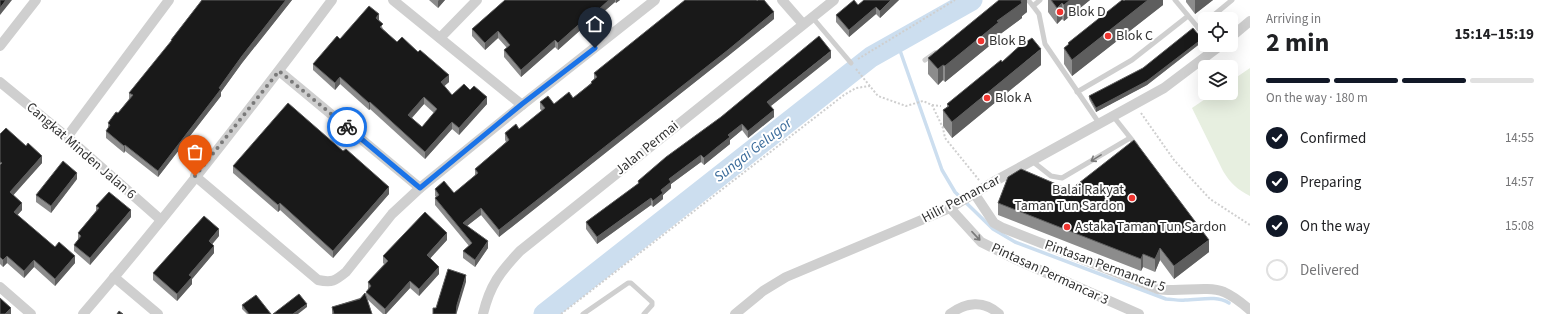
<!DOCTYPE html>
<html lang="en">
<head>
<meta charset="utf-8">
<style>
	body { margin:0; font-family:"Source Sans 3",sans-serif; background:#f6f6f6; color:#202124; height:100vh; display:flex; flex-direction:column; font-size:15px; white-space:nowrap }
	* { box-sizing:border-box; margin:0 }
	p { font-size:13px; color:#757577 }
	.icon { flex:none; width:22px; height:22px; fill:none; stroke:currentColor; stroke-width:2; stroke-linecap:round; stroke-linejoin:round }
	.map { position:relative; flex:1; overflow:hidden }
	.panel { display:flex; flex-direction:column; background:#fff; width:300px }
	.panel>* { flex:none }
	.fabs { position:absolute; left:1198px; top:12px; display:grid; gap:8px }
	.fabs a { display:grid; place-items:center; width:40px; height:40px; border-radius:6px; background:#fff; box-shadow:0 4px 16px #0002; font-size:20px }
	.pin { position:absolute; display:grid; place-items:center; width:34px; height:34px; color:#fff; margin:-41px -17px; border-radius:50% 50% 50% 0; rotate:-45deg; box-shadow:0 0 4px #0007 }
	.pin .icon { rotate:45deg }
	.courier { position:absolute; display:grid; place-items:center; width:40px; height:40px; margin:-20px; border:3px solid #1a73e8; border-radius:50%; background:#fff; color:#222; box-shadow:0 1px 5px #0007 }
	.headline em { font-style:normal; font-weight:700 }
	.headline div { display:flex; flex-direction:column-reverse }
	.headline { display:flex; align-items:center; justify-content:space-between; height:68px; padding:0 16px }
	h1 { font-size:26px; font-weight:700; line-height:30px }
	.bar { display:grid; grid-template-columns:repeat(4,1fr); gap:6px 4px; align-content:center; height:48px; padding:0 16px }
	.bar i { height:5px; border-radius:3px; background:#e0e0e0 }
	.bar .on { background:#111827 }
	.bar p { grid-column:span 4 }
	ol { padding:0 16px; list-style:none }
	li { display:flex; align-items:center; gap:12px; height:44px }
	li p { margin-inline-start:auto }
	li .icon { padding:4px; border-radius:50%; background:#111827; color:#fff; stroke-width:4 }
	li:last-child { color:#757577 }
	li i { width:22px; height:22px; border:2px solid #e0e0e0; border-radius:50% }
	main { display:flex; flex:1; min-height:0 }
	.map>svg:first-child { display:block }
	.green { fill:#e7efe0 }
	.lines { fill:none; stroke-linecap:round; stroke-linejoin:round }
	.stream { stroke:#ccdeef; stroke-width:3.5 }
	.river { stroke:#ccdeef; stroke-width:21 }
	.path { stroke:#cfcfcf; stroke-width:2; stroke-dasharray:2 2; stroke-linecap:butt }
	.lane { stroke:#cfcfcf; stroke-width:5 }
	.street { stroke:#cfcfcf; stroke-width:10 }
	.wall { fill:#8c8c8c; fill-rule:evenodd }
	.shaded-wall { fill:#5e5e5e }
	.building { fill:#191919; stroke:#5e5e5e; fill-rule:evenodd }
	.oneway { stroke:#797979 }
	.done { stroke:#7a7a7a; stroke-width:4; stroke-dasharray:0 7.2 }
	.route { stroke:#1a73e8; stroke-width:5 }
	.poi-dot { fill:#ef342f; stroke:#fff; stroke-width:1.5 }
	.labels { text-anchor:middle; dominant-baseline:central; stroke-width:4; stroke-linejoin:round; paint-order:stroke }
	.poi-label { font-size:14px; fill:#323232; stroke:#fff; text-anchor:start }
	.street-label { font-size:14px; fill:#323232; stroke:#fff }
	.water-label { font-size:15px; font-style:italic; fill:#3a6b9a; stroke:#fff }
</style>
</head>
<body>
<main>
<div class="map">
<svg width="1250" height="314" viewBox="0 0 1250 314">
	<rect width="100%" height="100%" fill="#fff"/>
	<path class="green" d="M1250 68V196C1237 189 1231 184 1223 171L1192 108 1214 93H1231V81Z"/>
	<g class="lines">
		<path class="stream" d="M897 42 942 170 955 192 993 229 1015 242 1166 299C1172 299 1179 301 1185 300 1200 300 1216 295 1229 303"/>
		<path class="river" d="M544 314 871 57 972 0"/>
		<g class="path">
			<path d="M858 59 955 0"/>
			<path d="M856 69 878 96 906 106 923 101 932 105 943 128 945 138 979 180"/>
			<path d="M932 105 941 106"/>
			<path d="M1141 113 1174 160 1210 199 1250 225"/>
			<path d="M561 314 844 95 856 88 870 86"/>
		</g>
		<g class="lane">
			<path d="M1028 0 1033 6"/>
			<path d="M1040 0 1033 6 1039 14 1045 44 1099 123"/>
			<path d="M1175 0 1205 36"/>
			<path d="M812 17 851 63"/>
			<path d="M1209 19 1232 0"/>
			<path d="M1198 28 1205 22"/>
			<path d="M925 60 935 53"/>
			<path d="M1077 92 1132 60 1188 16"/>
			<path d="M1113 116 1136 145"/>
			<path d="M1032 161 1051 176 1062 178 1130 138"/>
			<path d="M583 314 628 283H631L652 302V305L644 314"/>
		</g>
		<g class="street">
			<path d="M393 0 522 105"/>
			<path d="M782 0 803 24"/>
			<path d="M1231 37 1250 21"/>
			<path d="M440 38 477 0"/>
			<path d="M0 46 36 0"/>
			<path d="M279 71 420 188"/>
			<path d="M0 82 67 137 161 220"/>
			<path d="M67 137 169 0"/>
			<path d="M195 176 318 280C332 283 335 281 346 272L392 214 420 188 522 105 655 0"/>
			<path d="M974 193 994 223 1003 228 1158 289C1178 293 1206 285 1224 292 1233 296 1242 303 1250 310"/>
			<path d="M950 208 981 242 1015 259 1139 314"/>
			<path d="M114 277 158 314"/>
			<path d="M0 287 31 314"/>
			<path d="M83 314C170 213 252 107 332 0"/>
			<path d="M483 314C490 285 500 272 520 251L834 0"/>
			<path d="M735 314 763 291 786 277 950 208 995 181 1164 88 1221 45"/>
			<path d="M950 314C966 302 984 300 999 314"/>
		</g>
	</g>
	<g class="wall">
		<path d="M202 0H292L242 63 221 92V96L158 177 125 151 124 153 106 138V131L108 129V123L118 113 129 99V93L171 42V40Z"/>
		<path d="M429 0H445L438 8Z"/>
		<path d="M505 0H620L616 3 615 2 586 27 585 26 558 50 555 47 521 77 504 57V50L507 48 498 38 485 50 472 36V29Z"/>
		<path d="M899 0 880 18 876 14 849 37 836 22V15L858 5Z"/>
		<path d="M1027 0V12L1022 16V18L999 35V38L945 82 943 80 938 85 928 74V58Z"/>
		<path d="M1048 0H1090L1064 21 1062 19 1057 24 1048 12Z"/>
		<path d="M1163 0V5L1072 76 1064 64V48L1068 45V43L1124 1Z"/>
		<path d="M1186 0H1213L1195 14 1186 2Z"/>
		<path d="M774 19 728 56 499 237 481 215 467 226 488 248 475 267 463 258V251L469 246 435 205V198L436 197 435 196V189L454 193 475 176V169L506 142 505 140V133L519 129 542 111 540 109V102L554 104 573 98 591 83V82L594 79V73Z"/>
		<path d="M379 20 383 29 397 42 449 82 444 86 452 95 487 104 459 135 452 129 425 159 370 109 369 110 340 84 335 90 313 70V64L340 39ZM424 104 434 113 422 127 412 118Z"/>
		<path d="M1202 42 1147 85 1096 112 1089 99V96Z"/>
		<path d="M831 58 771 106 774 117 748 138 742 130 730 140V144L716 155 704 165 701 162 671 184V188L663 195V199L653 207 651 205 597 244 586 229V222L638 184V181Z"/>
		<path d="M1002 62 1041 65 952 138 943 126V110L947 107V104Z"/>
		<path d="M0 134 42 163 13 195 22 210 17 215 55 247 75 263 55 286 34 267 24 278 7 263 3 267 0 264Z"/>
		<path d="M233 166 389 194 333 258 280 210 278 212 233 173Z"/>
		<path d="M77 179 51 213 36 202V195Z"/>
		<path d="M998 203 1209 252 1174 279 1160 260 1155 272 1143 267 1141 271 998 215Z"/>
		<path d="M96 206 131 217 90 265 74 251V245L78 240V233L96 211Z"/>
		<path d="M219 236 212 244 214 253 192 279V284L177 301 153 280V273Z"/>
		<path d="M447 240 430 258 439 274 419 296 410 288 386 314H383L367 299 372 314H332V307L366 296V292L368 290V282L384 264 383 263V256Z"/>
		<path d="M242 305 271 314H247L242 309Z"/>
	</g>
	<g class="shaded-wall">
		<path d="M6 0H12L0 15V8Z"/>
		<path d="M286 0H292L242 63 221 92V96L158 177V171L242 56Z"/>
		<path d="M439 0H445L438 8V1Z"/>
		<path d="M609 0H615V2L586 27V21Z"/>
		<path d="M616 0H620L616 3Z"/>
		<path d="M891 0H899L880 18V11Z"/>
		<path d="M1023 0H1027V12L1022 16V18L999 35V38L945 82V66L997 21Z"/>
		<path d="M1070 0H1090L1064 21V5Z"/>
		<path d="M1148 0H1163V5L1072 76V60Z"/>
		<path d="M1195 0H1213L1195 14Z"/>
		<path d="M1062 3V19L1057 24V8Z"/>
		<path d="M876 7V14L849 37V30Z"/>
		<path d="M774 12V19L728 56 499 237V230Z"/>
		<path d="M379 14V21L376 18Z"/>
		<path d="M585 19V26L558 50V43Z"/>
		<path d="M498 31V38L485 50V43Z"/>
		<path d="M1202 39V42L1147 85 1096 112V108Z"/>
		<path d="M555 40V47L521 77V70Z"/>
		<path d="M1041 49V65L952 138V122Z"/>
		<path d="M831 51V58L767 109V102Z"/>
		<path d="M943 65V80L938 85V69Z"/>
		<path d="M449 75V82L441 89V82Z"/>
		<path d="M340 77V84L335 90V83Z"/>
		<path d="M424 97V104L408 122V115Z"/>
		<path d="M487 97V104L459 135V128Z"/>
		<path d="M370 102V109L369 110V103Z"/>
		<path d="M774 110V117L748 138V131Z"/>
		<path d="M452 122V129L425 159V152Z"/>
		<path d="M742 124V130L730 140V144L704 165V158L728 135Z"/>
		<path d="M125 145V151L124 153V146Z"/>
		<path d="M701 155V162L671 184V188L663 195V199L653 207V201L669 179Z"/>
		<path d="M42 156V163L10 199V192Z"/>
		<path d="M77 173V179L51 213V206Z"/>
		<path d="M389 187V194L333 258V251Z"/>
		<path d="M651 198V205L597 244V237Z"/>
		<path d="M22 203V210L14 219V212Z"/>
		<path d="M280 203V210L278 212V205Z"/>
		<path d="M481 208V215L463 229V223Z"/>
		<path d="M131 210V217L90 265V258Z"/>
		<path d="M219 229V236L209 248V241Z"/>
		<path d="M447 233V240L427 262V255Z"/>
		<path d="M1209 240V252L1174 279V266Z"/>
		<path d="M488 241V248L475 267V260Z"/>
		<path d="M214 246V253L192 279V284L177 301V294L189 275Z"/>
		<path d="M1160 248V260L1155 272V259Z"/>
		<path d="M1143 254V267L1141 271V259Z"/>
		<path d="M7 256V263L3 267V260Z"/>
		<path d="M75 256V263L55 286V279Z"/>
		<path d="M34 260V267L24 278V271Z"/>
		<path d="M439 267V274L419 296V289Z"/>
		<path d="M466 275V282L457 312 456 314 457 305Z"/>
		<path d="M410 281V288L386 314H385V309Z"/>
		<path d="M307 304V307L298 314H293Z"/>
		<path d="M11 308V314H5Z"/>
	</g>
	<g class="building">
		<path d="M0 0H6L0 8Z"/>
		<path d="M202 0H286L242 56 219 88 221 89 158 171 125 145 124 146 106 131 110 125 108 123 116 112 118 113 133 95 129 93 172 40H171Z"/>
		<path d="M505 0H609L586 21 585 19 558 43 555 40 521 70 504 50 510 45 498 31 485 43 472 29Z"/>
		<path d="M685 0H757V1L758 0H764L774 12 728 50 499 230 481 208 463 223 488 241 475 260 463 251 472 243 435 198 439 195 435 189 444 181 454 193 478 173 475 169 509 140 505 133 516 124 519 129 545 108 540 102 548 96 554 104 569 92 573 98 592 83 591 82 597 77 594 73Z"/>
		<path d="M854 0 858 5 864 0H891L880 11 876 7 849 30 836 15Z"/>
		<path d="M999 0H1023L1021 1 1022 3 997 21 999 22 945 66 943 65 938 69 928 58Z"/>
		<path d="M1051 0H1070L1064 5 1062 3 1057 8Z"/>
		<path d="M1122 0H1123L1124 1 1125 0H1148L1072 60 1064 48 1069 44 1068 43Z"/>
		<path d="M369 6 379 14 376 18 383 24 380 27 397 42 402 37 418 52 420 50 449 75 441 82 452 95 464 84 470 90 474 86 487 97 459 128 452 122 425 152 370 102 369 103 340 77 335 83 313 64 337 36 340 39ZM424 97 437 109 422 127 408 115Z"/>
		<path d="M1193 28 1202 39 1147 81 1096 108 1089 96 1143 68Z"/>
		<path d="M819 36 831 51 767 102 774 110 748 131 742 124 728 135 730 137 716 148 704 158 701 155 669 179 671 182 661 190 663 193 653 201 651 198 597 237 586 222 639 183 638 181 666 157 721 117Z"/>
		<path d="M1032 38 1041 49 952 122 943 110 949 106 947 104 1001 60 1002 62 1025 41 1026 42Z"/>
		<path d="M288 103 343 151 346 149 389 187 333 251 280 203 278 205 233 166Z"/>
		<path d="M6 128 26 146 28 143 42 156 10 192 22 203 14 212 55 247 59 242 75 256 55 279 34 260 24 271 7 256 3 260 0 257V165L2 163 0 162V134Z"/>
		<path d="M1134 140 1209 240 1174 266 1160 248 1155 259 1143 254 1141 259 998 203 1008 177 1021 169 1070 190Z"/>
		<path d="M63 161 77 173 51 206 36 195Z"/>
		<path d="M109 192 131 210 90 258 74 245 81 236 78 233 99 208 96 206Z"/>
		<path d="M425 212 447 233 427 255 439 267 419 289 410 281 385 309 366 292 371 286 368 282 388 261 383 256Z"/>
		<path d="M204 216 219 229 209 241 214 246 189 275 192 277 177 294 153 273Z"/>
		<path d="M448 269 466 275 457 305 456 314H433V308H436Z"/>
		<path d="M365 293 372 314H334L332 307 360 299Z"/>
		<path d="M299 294 307 304 293 314H273Z"/>
		<path d="M256 295 271 314H249L242 305Z"/>
		<path d="M0 298 11 308 5 314H0Z"/>
		<path d="M119 311 123 314H117Z"/>
	</g>
	<defs><path id="oneway-shaft" d="M-6 0H5M1.5-3L5.5 0L1.5 3" fill="none" stroke-width="1.6" stroke-linecap="round" stroke-linejoin="round"/></defs>
	<g class="oneway">
		<use href="#oneway-shaft" transform="translate(1096 158) rotate(149)"/>
		<use href="#oneway-shaft" transform="translate(976 236) rotate(47)"/>
	</g>
	<g class="lines">
		<path class="done" d="M195 176 279 71 347 127"/>
		<path class="route" d="M347 127 420 188 522 104 595 48"/>
	</g>
	<g class="poi-dot">
		<circle cx="1060" cy="12" r="4"/>
		<circle cx="1108" cy="36" r="4"/>
		<circle cx="981" cy="41" r="4"/>
		<circle cx="987" cy="98" r="4"/>
		<circle cx="1132" cy="198" r="4"/>
		<circle cx="1067" cy="227" r="4"/>
	</g>
	<g class="labels">
		<g class="poi-label">
			<text x="1068" y="12">Blok D</text>
			<text x="1116" y="36">Blok C</text>
			<text x="989" y="41">Blok B</text>
			<text x="995" y="98">Blok A</text>
			<text x="1124" y="190" text-anchor="end">Balai Rakyat<tspan x="1124" dy="16">Taman Tun Sardon</tspan></text>
			<text x="1075" y="227">Astaka Taman Tun Sardon</text>
		</g>
		<g class="street-label">
			<text transform="translate(647 148) rotate(-39)">Jalan Permai</text>
			<text transform="translate(81 151) rotate(41)">Cangkat Minden Jalan 6</text>
			<text transform="translate(961 199) rotate(-28)">Hilir Pemancar</text>
			<text transform="translate(1105 266) rotate(20)">Pintasan Permancar 5</text>
			<text transform="translate(1050 274) rotate(25)">Pintasan Permancar 3</text>
		</g>
		<g class="water-label">
			<text transform="translate(753 150) rotate(-38)">Sungai Gelugor</text>
		</g>
	</g>
</svg>
<div class="fabs">
<a><svg class="icon" aria-label="locate" viewBox="0 0 24 24"><circle cx="12" cy="12" r="6"/><path d="M12 2v4M12 18v4M2 12h4M18 12h4"/></svg></a>
<a><svg class="icon" aria-label="layers" viewBox="0 0 24 24"><path d="M12 4l9 5-9 5-9-5zM3 14l9 5 9-5"/></svg></a>
</div>
<div class="pin" style="left:195px;top:176px;background:#ea580c"><svg class="icon" aria-label="bag" viewBox="0 0 24 24"><path d="M5 8h14l-1 12H6zM9 8a3 3 0 0 1 6 0"/></svg></div>
<div class="pin" style="left:595px;top:48px;background:#1f2937"><svg class="icon" aria-label="home" viewBox="0 0 24 24"><path d="M3 11l9-7 9 7M6 9v11h12V9"/></svg></div>
<div class="courier" style="left:347px;top:127px"><svg class="icon" aria-label="bike" viewBox="0 0 24 24"><circle cx="6" cy="16" r="4"/><circle cx="18" cy="16" r="4"/><path d="M6 16l4-8h5l3 8M10 8l3 8H6M13 5h3"/></svg></div>
</div>
<section class="panel">
<div class="headline"><div><h1>2 min</h1><p>Arriving in</p></div><em>15:14–15:19</em></div>
<div class="bar"><i class="on"></i><i class="on"></i><i class="on"></i><i></i><p>On the way · 180 m</p></div>
<ol>
<li><svg class="icon" aria-label="check" viewBox="0 0 24 24"><path d="M5 12l5 5 9-10"/></svg>Confirmed<p>14:55</p></li>
<li><svg class="icon" aria-label="check" viewBox="0 0 24 24"><path d="M5 12l5 5 9-10"/></svg>Preparing<p>14:57</p></li>
<li><svg class="icon" aria-label="check" viewBox="0 0 24 24"><path d="M5 12l5 5 9-10"/></svg>On the way<p>15:08</p></li>
<li><i></i>Delivered</li>
</ol>
</section>
</main>
</body>
</html>
